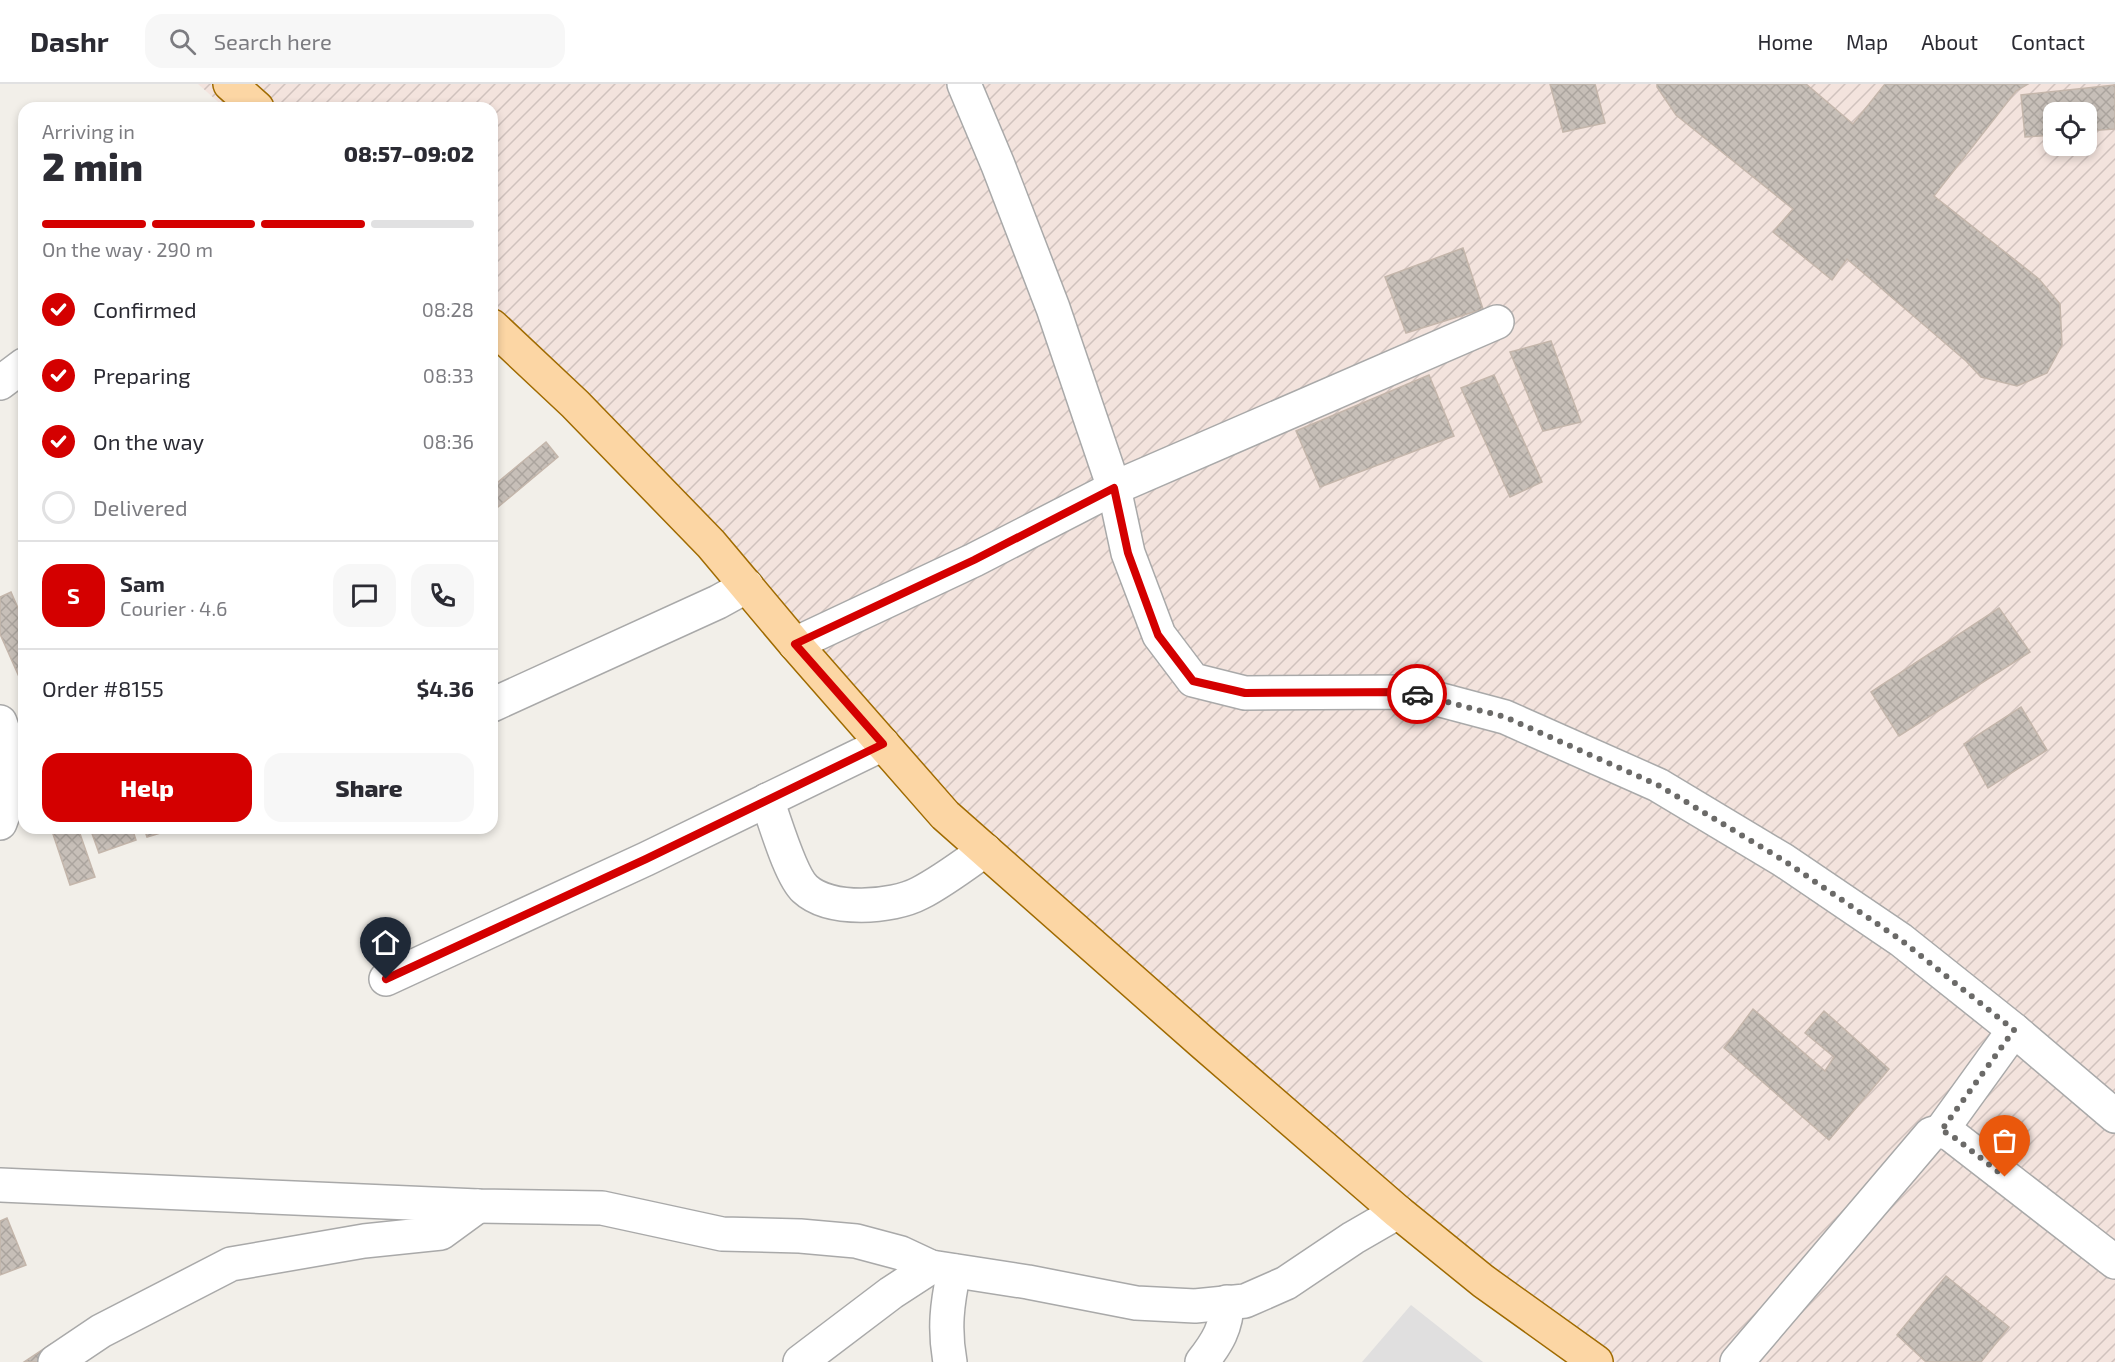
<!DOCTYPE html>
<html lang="en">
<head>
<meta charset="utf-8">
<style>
	body { margin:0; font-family:"Exo 2",sans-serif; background:#f7f7f7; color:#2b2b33; height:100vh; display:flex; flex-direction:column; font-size:22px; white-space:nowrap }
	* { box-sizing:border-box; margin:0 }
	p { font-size:20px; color:#7c7c81 }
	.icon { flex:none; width:33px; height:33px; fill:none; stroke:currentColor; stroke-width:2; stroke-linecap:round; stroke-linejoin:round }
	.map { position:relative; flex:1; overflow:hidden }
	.details { position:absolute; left:18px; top:18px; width:480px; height:732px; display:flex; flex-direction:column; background:#fff; border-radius:18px; box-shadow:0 3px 9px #0003 }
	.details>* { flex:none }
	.controls { position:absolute; left:2043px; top:18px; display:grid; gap:12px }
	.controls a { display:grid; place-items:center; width:54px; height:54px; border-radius:12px; background:#fff; box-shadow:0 3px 9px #0003; font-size:30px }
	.pin { position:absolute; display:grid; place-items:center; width:51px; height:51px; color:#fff; margin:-62px -26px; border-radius:50% 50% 50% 0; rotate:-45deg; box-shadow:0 0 6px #0007 }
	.pin .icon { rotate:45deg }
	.courier { position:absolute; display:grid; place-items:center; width:60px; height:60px; margin:-30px; border:4px solid #d40000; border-radius:50%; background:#fff; color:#222; box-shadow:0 2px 8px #0007 }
	.summary em { font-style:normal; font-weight:800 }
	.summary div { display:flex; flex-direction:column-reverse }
	.summary { display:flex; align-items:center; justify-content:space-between; height:102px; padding:0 24px }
	h1 { font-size:39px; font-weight:800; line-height:45px }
	.bar { display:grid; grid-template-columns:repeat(4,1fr); gap:9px 6px; align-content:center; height:72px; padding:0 24px }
	.bar i { height:8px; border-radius:4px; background:#e1e1e2 }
	.bar .selected { background:#d40000 }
	.bar p { grid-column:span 4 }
	.line { display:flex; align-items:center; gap:15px; padding:0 24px; border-top:2px solid #e1e1e2 }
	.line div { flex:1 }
	.round { display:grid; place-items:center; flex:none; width:63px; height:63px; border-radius:18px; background:#f7f7f7 }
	ol { padding:0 24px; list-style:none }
	li { display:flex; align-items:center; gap:18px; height:66px }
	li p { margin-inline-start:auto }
	li .icon { padding:6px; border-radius:50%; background:#d40000; color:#fff; stroke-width:4 }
	li:last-child { color:#7c7c81 }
	li i { width:33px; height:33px; border:3px solid #e1e1e2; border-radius:50% }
	.button { display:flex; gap:12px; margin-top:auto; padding:12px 24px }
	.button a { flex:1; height:69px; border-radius:18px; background:#d40000; color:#fff; font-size:24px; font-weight:800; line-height:69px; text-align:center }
	.button a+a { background:#f7f7f7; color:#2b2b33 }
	header { display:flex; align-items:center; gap:36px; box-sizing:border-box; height:84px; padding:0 30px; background:#fff; border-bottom:2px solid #e1e1e2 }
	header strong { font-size:28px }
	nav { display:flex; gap:33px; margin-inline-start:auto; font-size:21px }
	.search { width:420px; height:54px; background:#f7f7f7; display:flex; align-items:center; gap:15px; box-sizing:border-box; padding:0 21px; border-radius:18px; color:#7c7c81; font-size:22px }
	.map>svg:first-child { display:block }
	.residential { fill:#e0dfdf }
	.military { fill:url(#military-furrows); fill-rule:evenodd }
	.building { fill:url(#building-cross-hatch); stroke:#c4b6ab; stroke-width:1.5 }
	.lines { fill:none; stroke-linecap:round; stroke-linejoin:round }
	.minor-casing { stroke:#a9a9a9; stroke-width:36 }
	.major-casing { stroke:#a06b00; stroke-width:36 }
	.minor { stroke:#fff; stroke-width:33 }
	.major { stroke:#fcd6a4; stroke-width:33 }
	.done { stroke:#6b6a68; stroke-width:6; stroke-dasharray:0 10.8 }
	.route { stroke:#d40000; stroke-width:8 }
</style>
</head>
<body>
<header>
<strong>Dashr</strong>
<div class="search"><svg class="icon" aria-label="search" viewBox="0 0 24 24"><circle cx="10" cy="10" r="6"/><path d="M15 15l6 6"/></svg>Search here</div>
<nav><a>Home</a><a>Map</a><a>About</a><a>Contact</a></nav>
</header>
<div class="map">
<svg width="2115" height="1278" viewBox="0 0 2115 1278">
	<defs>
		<pattern id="military-furrows" width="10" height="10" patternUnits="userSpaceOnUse" patternTransform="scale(1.5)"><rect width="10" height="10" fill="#f3e3dd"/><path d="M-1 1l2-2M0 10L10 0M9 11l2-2" fill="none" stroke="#d0c2bd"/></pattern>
		<pattern id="building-cross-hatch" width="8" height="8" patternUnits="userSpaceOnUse" patternTransform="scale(1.5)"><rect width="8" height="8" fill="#c7bfb8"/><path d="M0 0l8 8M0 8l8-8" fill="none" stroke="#aba49e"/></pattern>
	</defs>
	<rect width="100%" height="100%" fill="#f2efe9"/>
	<path class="residential" d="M1411 1221 1483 1278H1362Z"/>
	<path class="military" d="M198 0H2115V1278H1596L945 731 747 502 492 263V24H225ZM2054 28H2086V62H2054Z"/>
	<g class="building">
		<path d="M1550 0H1595L1605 39 1563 48Z"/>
		<path d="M1657 0H1806L1853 40 1885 0H2028L2016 7 1934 112 2039 195 2060 220 2062 261 2047 289 2017 302 1981 293 1966 277 1847 175 1832 196 1773 148 1793 125 1676 31 1657 3Z"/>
		<path d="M2115 1V45L2086 47V28H2054V51L2025 53 2021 11Z"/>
		<path d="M1463 164 1483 225 1406 249 1385 193Z"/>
		<path d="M1551 257 1581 338 1543 347 1510 268Z"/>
		<path d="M1429 291 1454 352 1320 403 1296 347Z"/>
		<path d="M1494 291 1542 398 1510 413 1461 304Z"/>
		<path d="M546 358 558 373 492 428V403Z"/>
		<path d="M11 508 24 538V604L0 550V513Z"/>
		<path d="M1999 524 2030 568 1899 652 1871 608Z"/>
		<path d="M2021 623 2047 666 1988 704 1964 660Z"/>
		<path d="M51 744H78L95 793 70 801Z"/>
		<path d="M90 744H132L136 756 99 769Z"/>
		<path d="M144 744H177L147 753Z"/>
		<path d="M1753 925 1825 987 1834 973 1805 949 1824 927 1889 985 1829 1056 1724 964Z"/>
		<path d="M7 1134 26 1181 0 1191V1137Z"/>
		<path d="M1946 1192 2009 1243 1981 1278H1926L1897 1251Z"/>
		<path d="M51 1260 58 1270 46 1278H24Z"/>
	</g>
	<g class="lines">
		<defs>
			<g id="minor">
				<path d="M964 0 998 81 1053 224 1114 404 1128 469 1159 551 1193 596 1245 609 1411 608 1505 633 1658 701 1783 776 1901 856 2014 946 2115 1032"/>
				<path d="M0 299 24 281"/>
				<path d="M795 560 974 476 1114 404 1497 238"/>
				<path d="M492 621 718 518 747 502"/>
				<path d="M0 638C15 679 15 699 0 739"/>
				<path d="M767 716C775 737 790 791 805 805 830 828 892 824 920 809 943 797 964 781 985 766"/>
				<path d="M386 895 646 775 883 660"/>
				<path d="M1941 1047 2014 946"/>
				<path d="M0 1101 478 1122 602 1124 722 1150 800 1152 856 1157 901 1169 931 1183 1028 1198 1136 1219 1195 1222 1245 1217 1286 1199 1353 1154 1398 1128"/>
				<path d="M55 1278 101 1247 231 1180 364 1157 441 1149 478 1122"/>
				<path d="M800 1278 891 1209 931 1183"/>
				<path d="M950 1278C944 1245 947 1220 954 1187"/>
				<path d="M1202 1278C1217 1259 1227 1243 1227 1218"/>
				<path d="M1737 1278 1931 1050 1941 1047 1950 1050 2115 1178"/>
			</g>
			<g id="major">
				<path d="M230 0 257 24"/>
				<path d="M492 242 575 320 711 460 795 560 945 731 1203 959 1398 1128 1483 1197 1596 1278"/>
			</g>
		</defs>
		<use href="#minor" class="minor-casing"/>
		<use href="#major" class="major-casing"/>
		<use href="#minor" class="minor"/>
		<use href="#major" class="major"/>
	</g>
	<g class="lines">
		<path class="done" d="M1417 610 1505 633 1658 701 1783 776 1901 856 2014 946 1941 1047 1950 1050 2005 1093"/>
		<path class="route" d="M386 895 646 775 883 660 795 560 974 476 1114 404 1128 469 1158 551 1193 597 1245 609 1411 608 1417 610"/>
	</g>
</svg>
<div class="controls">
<a><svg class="icon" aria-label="locate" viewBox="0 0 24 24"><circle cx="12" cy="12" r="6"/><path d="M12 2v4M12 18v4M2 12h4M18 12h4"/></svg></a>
</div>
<div class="pin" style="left:2005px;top:1093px;background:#ea580c"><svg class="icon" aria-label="bag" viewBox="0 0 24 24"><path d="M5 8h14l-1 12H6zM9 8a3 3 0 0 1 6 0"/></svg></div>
<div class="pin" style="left:386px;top:895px;background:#1f2937"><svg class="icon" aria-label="home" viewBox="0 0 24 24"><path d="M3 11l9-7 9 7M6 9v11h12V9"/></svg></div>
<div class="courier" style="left:1417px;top:610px"><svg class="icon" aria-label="car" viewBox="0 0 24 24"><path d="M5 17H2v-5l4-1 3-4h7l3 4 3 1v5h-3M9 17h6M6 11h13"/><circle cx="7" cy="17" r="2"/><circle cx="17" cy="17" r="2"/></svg></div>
<section class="details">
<div class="summary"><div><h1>2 min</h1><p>Arriving in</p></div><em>08:57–09:02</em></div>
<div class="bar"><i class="selected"></i><i class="selected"></i><i class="selected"></i><i></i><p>On the way · 290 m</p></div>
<ol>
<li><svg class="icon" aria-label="check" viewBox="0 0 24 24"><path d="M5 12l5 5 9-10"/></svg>Confirmed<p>08:28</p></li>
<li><svg class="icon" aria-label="check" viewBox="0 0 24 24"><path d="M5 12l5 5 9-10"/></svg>Preparing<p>08:33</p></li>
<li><svg class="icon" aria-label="check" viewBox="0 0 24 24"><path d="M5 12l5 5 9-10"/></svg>On the way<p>08:36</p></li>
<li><i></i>Delivered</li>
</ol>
<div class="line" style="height:108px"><b class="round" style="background:#d40000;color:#fff">S</b><div><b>Sam</b><p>Courier · 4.6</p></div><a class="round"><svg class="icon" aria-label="chat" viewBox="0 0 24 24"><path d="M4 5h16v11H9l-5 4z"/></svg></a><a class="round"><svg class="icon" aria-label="phone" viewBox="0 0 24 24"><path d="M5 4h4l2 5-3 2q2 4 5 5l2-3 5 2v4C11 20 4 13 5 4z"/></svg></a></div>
<div class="line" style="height:78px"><div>Order #8155</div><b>$4.36</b></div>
<div class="button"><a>Help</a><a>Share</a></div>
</section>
</div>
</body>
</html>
